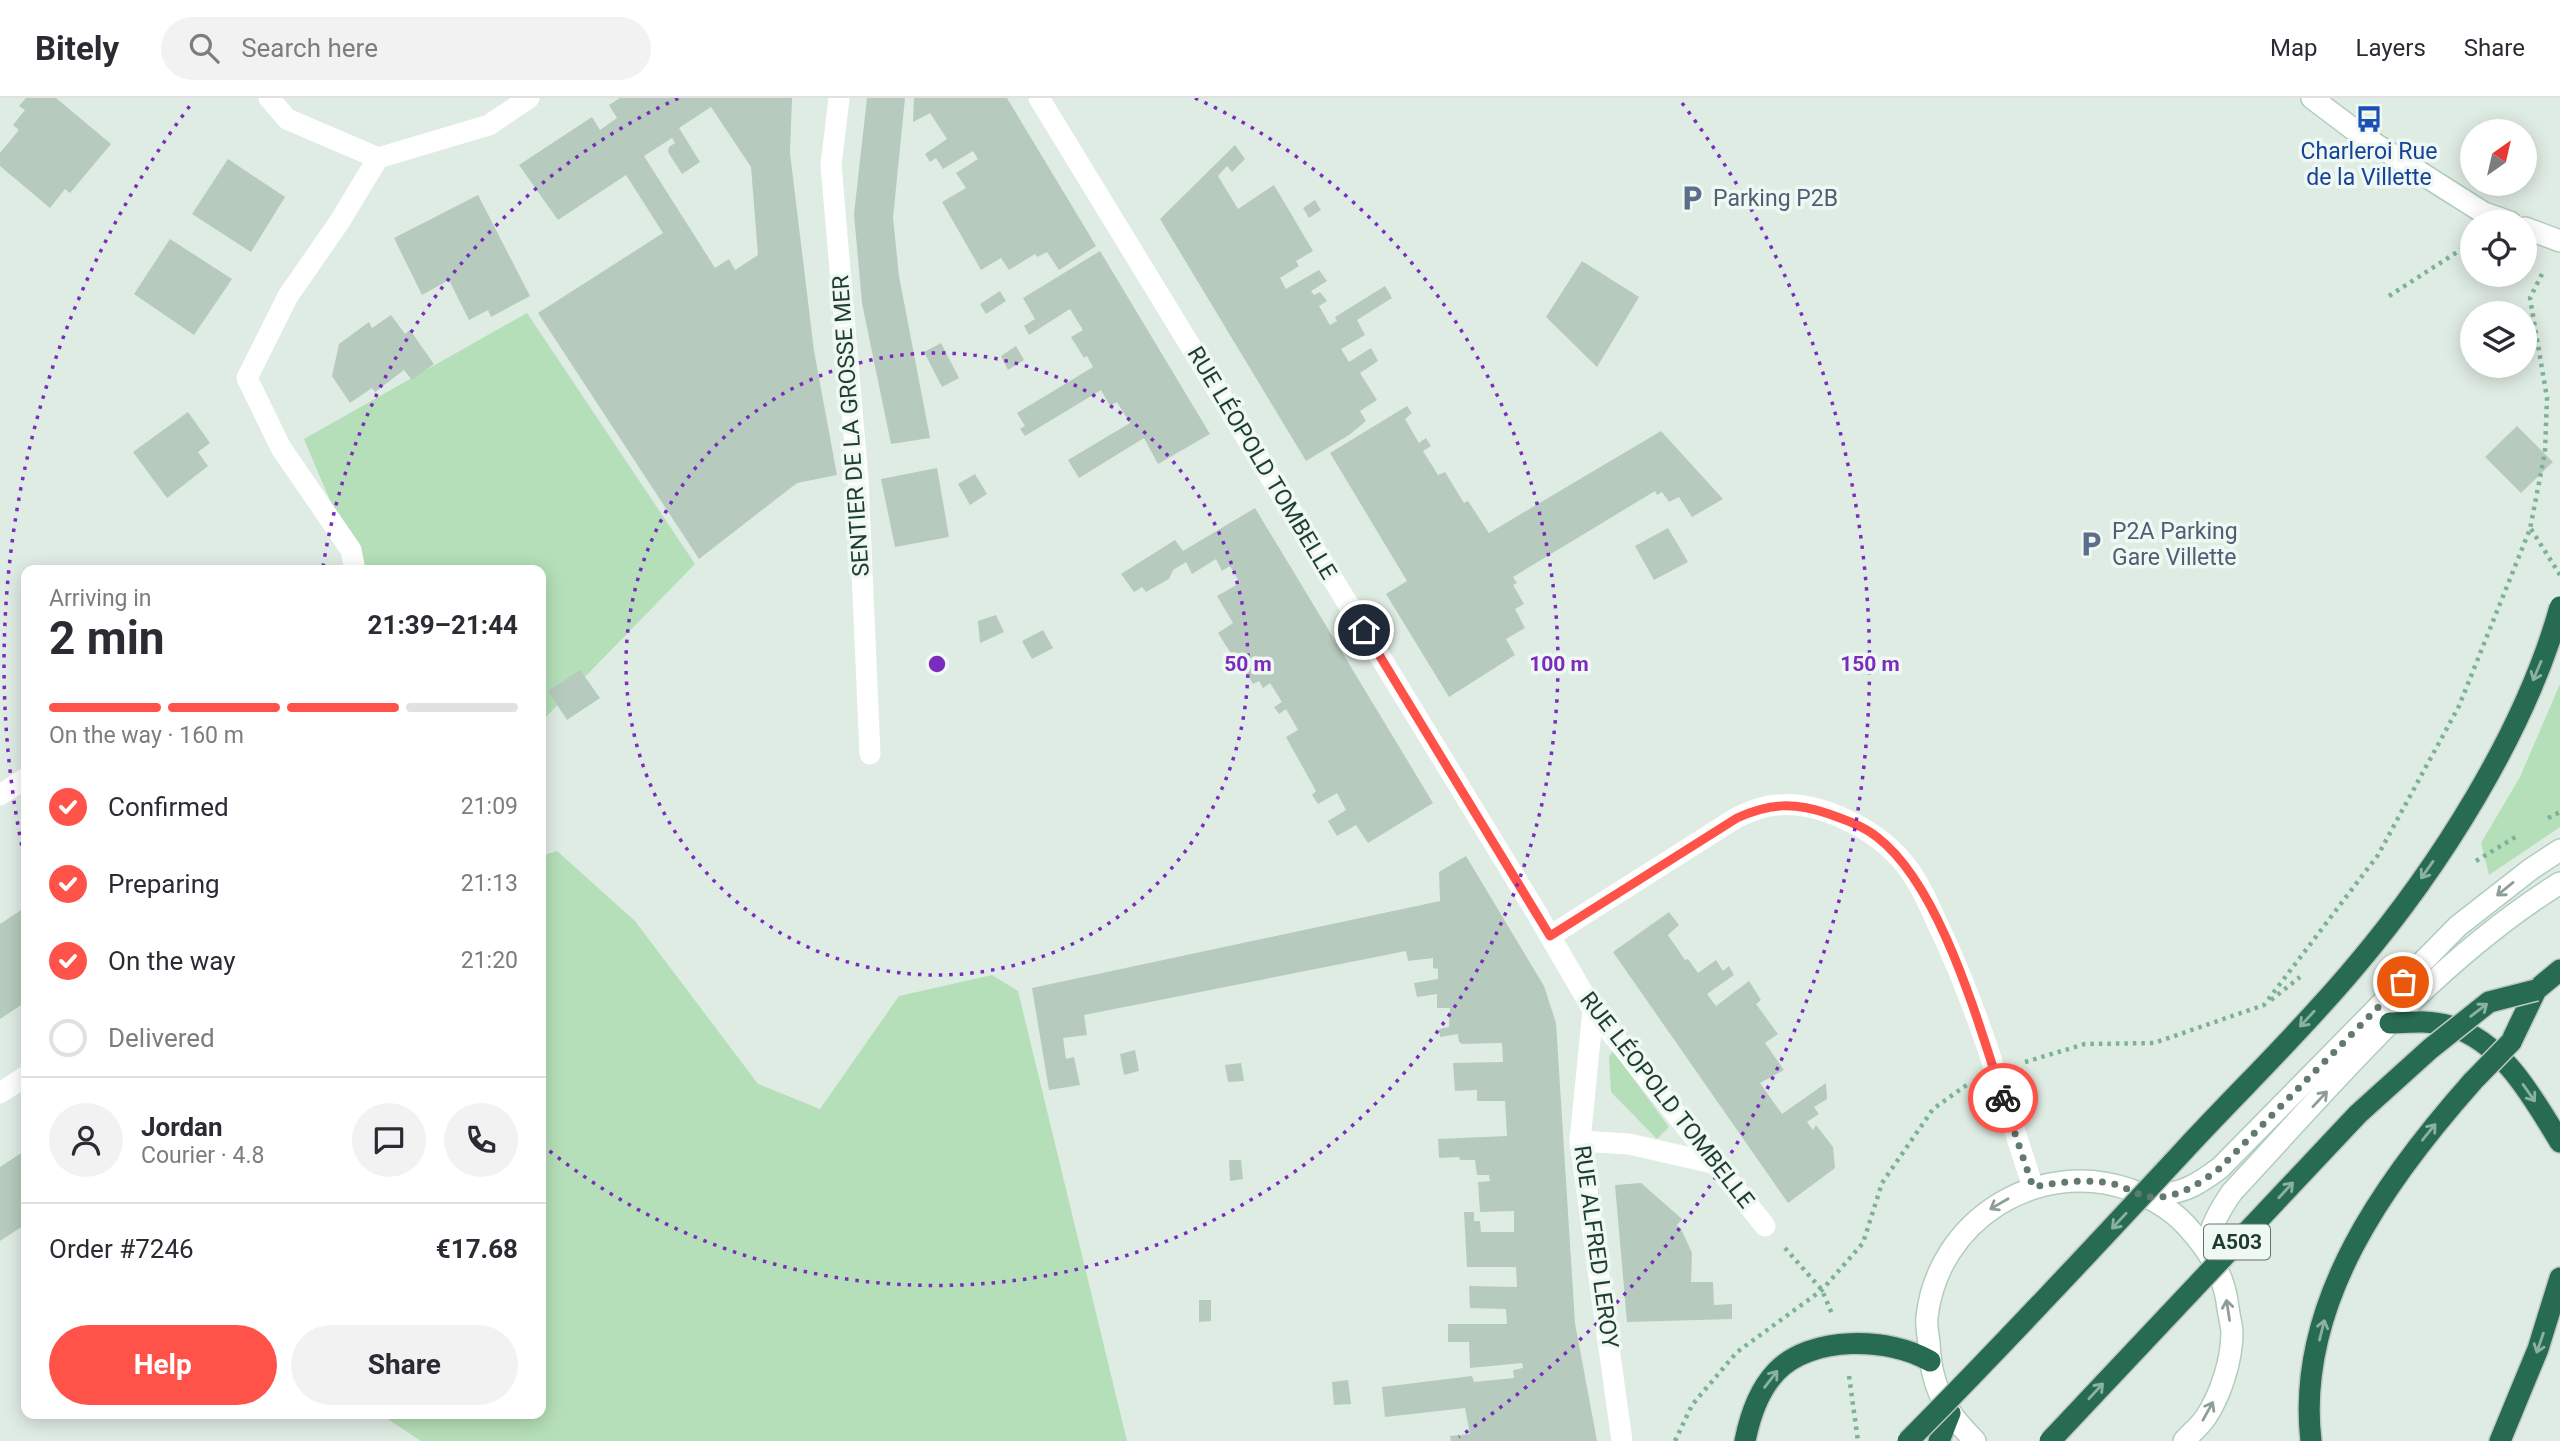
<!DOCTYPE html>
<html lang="en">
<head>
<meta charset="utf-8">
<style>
	body { margin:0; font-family:Roboto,sans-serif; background:#f2f2f3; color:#2b2b33; height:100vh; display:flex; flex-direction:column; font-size:26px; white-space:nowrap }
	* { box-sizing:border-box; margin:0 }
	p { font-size:23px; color:#7c7c81 }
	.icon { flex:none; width:38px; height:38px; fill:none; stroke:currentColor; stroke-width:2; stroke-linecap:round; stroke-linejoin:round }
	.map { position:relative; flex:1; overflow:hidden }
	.drawer { position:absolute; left:21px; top:467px; width:525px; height:854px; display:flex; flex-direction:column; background:#fff; border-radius:14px; box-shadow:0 4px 18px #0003 }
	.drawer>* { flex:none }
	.needle { width:46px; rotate:34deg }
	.buttons { position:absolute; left:2460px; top:21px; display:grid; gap:14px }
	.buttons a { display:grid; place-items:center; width:77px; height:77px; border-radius:50%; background:#fff; box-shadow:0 4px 18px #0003; font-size:35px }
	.pin { position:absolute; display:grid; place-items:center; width:60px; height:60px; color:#fff; margin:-30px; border:4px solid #fff; border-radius:50%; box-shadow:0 2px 7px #0007 }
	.courier { position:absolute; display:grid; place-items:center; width:70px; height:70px; margin:-35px; border:5px solid #ff5249; border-radius:50%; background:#fff; color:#222; box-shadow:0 2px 9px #0007 }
	.summary em { font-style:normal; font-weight:700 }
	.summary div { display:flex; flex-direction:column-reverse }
	.summary { display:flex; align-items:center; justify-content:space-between; height:119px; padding:0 28px }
	h1 { font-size:46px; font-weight:700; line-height:52px }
	.bar { display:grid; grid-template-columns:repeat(4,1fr); gap:10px 7px; align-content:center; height:84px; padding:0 28px }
	.bar i { height:9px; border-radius:5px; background:#e1e1e2 }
	.bar .on { background:#ff5249 }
	.bar p { grid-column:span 4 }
	.line { display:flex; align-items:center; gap:18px; padding:0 28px; border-top:2px solid #e1e1e2 }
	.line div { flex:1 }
	.round { display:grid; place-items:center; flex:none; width:74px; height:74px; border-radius:37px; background:#f2f2f3 }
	ol { padding:0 28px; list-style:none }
	li { display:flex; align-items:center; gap:21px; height:77px }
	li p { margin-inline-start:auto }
	li .icon { padding:7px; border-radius:50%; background:#ff5249; color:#fff; stroke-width:4 }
	li:last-child { color:#7c7c81 }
	li i { width:38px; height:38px; border:4px solid #e1e1e2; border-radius:50% }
	.button { display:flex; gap:14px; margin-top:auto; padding:14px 28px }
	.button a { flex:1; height:80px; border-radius:42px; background:#ff5249; color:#fff; font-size:28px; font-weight:700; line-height:80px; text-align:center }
	.button a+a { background:#f2f2f3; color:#2b2b33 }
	header { display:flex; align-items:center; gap:42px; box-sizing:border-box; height:98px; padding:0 35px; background:#fff; border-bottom:2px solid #e1e1e2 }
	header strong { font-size:33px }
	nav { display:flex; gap:38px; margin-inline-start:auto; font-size:24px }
	.search { width:490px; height:63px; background:#f2f2f3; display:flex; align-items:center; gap:18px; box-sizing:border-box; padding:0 24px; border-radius:38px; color:#7c7c81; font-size:26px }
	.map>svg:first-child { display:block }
	.green { fill:#b5dfb8 }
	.building { fill:#b7cabe; fill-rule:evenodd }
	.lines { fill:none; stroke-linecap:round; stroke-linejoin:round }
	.secondary-casing { stroke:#b1cdbd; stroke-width:24 }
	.highway-casing { stroke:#c0c9c5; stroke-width:24 }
	.path { stroke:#7cb397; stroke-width:4.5; stroke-dasharray:3.5 5; stroke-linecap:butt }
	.street { stroke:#fff; stroke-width:21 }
	.secondary { stroke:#fff; stroke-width:21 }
	.highway { stroke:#276c50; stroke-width:21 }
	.highway-bridge-casing { stroke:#c0c9c5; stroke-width:24; stroke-linecap:butt }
	.highway-bridge { stroke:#276c50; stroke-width:21 }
	.oneway { stroke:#8bb2a1 }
	.oneway2 { stroke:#8e9e97 }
	.done { stroke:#627a6e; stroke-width:7; stroke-dasharray:0 12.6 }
	.route { stroke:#ff5249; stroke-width:9 }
	.ring { fill:none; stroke:#7b2cbf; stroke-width:3.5; stroke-dasharray:3.5 7 }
	.labels { text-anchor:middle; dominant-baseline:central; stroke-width:7; stroke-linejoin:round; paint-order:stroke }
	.shield { fill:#eff8f2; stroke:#5d756a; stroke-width:2 }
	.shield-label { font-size:21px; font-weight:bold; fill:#1e3d2f }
	.transit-label { font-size:23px; fill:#164399; stroke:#eff8f2 }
	.service-label { font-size:23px; fill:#4e5e75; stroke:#eff8f2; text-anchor:start }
	.street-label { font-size:23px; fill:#1e3d2f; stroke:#eff8f2 }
	.centre { fill:#7b2cbf; stroke:#eff8f2; stroke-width:3.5 }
	.ring-label { font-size:21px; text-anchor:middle; font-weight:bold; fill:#7b2cbf; stroke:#eff8f2; stroke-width:7; stroke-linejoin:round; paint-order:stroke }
</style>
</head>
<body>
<header>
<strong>Bitely</strong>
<div class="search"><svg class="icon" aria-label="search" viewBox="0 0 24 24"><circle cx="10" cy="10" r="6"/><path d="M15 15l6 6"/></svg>Search here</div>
<nav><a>Map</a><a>Layers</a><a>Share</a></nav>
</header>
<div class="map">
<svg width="2560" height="1343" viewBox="0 0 2560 1343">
	<rect width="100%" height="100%" fill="#dfece3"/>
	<g class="green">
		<path d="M527 215 695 466 541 624V472H364L351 452 304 341Z"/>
		<path d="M2560 586V729L2489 777 2481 745 2520 679Z"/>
		<path d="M557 753 635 823 758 986 820 1011 899 898 992 877 1018 893 1127 1343H421L380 1316H541V758Z"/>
		<path d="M1613 953 1669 1029 1657 1041 1611 994 1609 958Z"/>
	</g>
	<g class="building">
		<path d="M26 0H56L111 46 70 95 65 91 50 110 0 68V55L19 32 13 27 25 12 19 8Z"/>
		<path d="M620 0H792L790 55 814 253 837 377 797 385 699 461 538 215 663 135 626 77 558 122 519 67 592 19 600 32 617 20 609 7ZM711 9 751 69 758 157 735 172 729 161 715 170 644 58 672 40 675 45 669 49 668 54 682 76 700 64 679 30Z"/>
		<path d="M867 0H905L893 120 899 178 930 340 891 346 862 205 854 116Z"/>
		<path d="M914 0H1007L1096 148 1059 172 1047 154 1037 159 1035 156 1009 172 1001 160 981 172 942 104 966 90 956 75 978 61 973 53 943 71 936 60 930 64 925 56 947 41 930 15 913 24Z"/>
		<path d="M1235 47 1245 61 1232 74 1227 68 1218 78 1238 111 1274 87 1313 153 1296 163 1299 168 1280 180 1286 191 1319 172 1327 183 1311 193 1314 197 1320 194 1327 203 1319 208 1330 227 1337 223 1335 219 1385 188 1392 200 1357 222 1365 237 1341 251 1349 264 1371 250 1378 263 1360 275 1377 302 1360 313 1366 323 1349 337 1306 363 1160 121Z"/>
		<path d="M228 61 285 99 251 154 192 116Z"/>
		<path d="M478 97 530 198 491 219 488 212 469 222 449 182 422 197 394 140Z"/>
		<path d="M1315 102 1321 112 1309 120 1303 110Z"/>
		<path d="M170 141 232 181 194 237 134 196Z"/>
		<path d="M1100 153 1210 336 1158 366 1144 340 1079 380 1068 362 1130 325 1117 304 1110 308 1101 292 1025 338 1020 331 1025 328 1017 315 1093 269 1087 258 1084 260 1071 239 1083 232 1070 211 1029 237 1024 228 1035 221 1023 200Z"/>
		<path d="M1582 163 1639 199 1597 269 1546 219Z"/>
		<path d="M1000 193 1006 203 986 216 980 206Z"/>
		<path d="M391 217 405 236 410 232 434 266 412 282 404 272 375 294 372 290 350 305 332 278 339 246 369 224 372 230Z"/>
		<path d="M941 245 959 280 942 289 924 254Z"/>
		<path d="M1016 248 1024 262 1008 272 1001 258Z"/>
		<path d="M1407 308 1412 315 1405 321 1419 345 1426 340 1431 348 1423 353 1438 377 1445 374 1464 405 1468 403 1489 435 1661 333 1723 401 1692 419 1679 399 1669 404 1662 394 1657 397 1655 393 1513 479 1517 485 1513 487 1524 506 1515 511 1525 530 1506 541 1515 557 1449 599 1386 496 1407 483 1330 355Z"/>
		<path d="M188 314 210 345 198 354 208 368 167 400 133 354Z"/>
		<path d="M2517 328 2553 364 2521 395 2485 359Z"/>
		<path d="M937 370 949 439 895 449 881 381Z"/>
		<path d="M975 376 987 396 970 407 958 386Z"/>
		<path d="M1255 410 1433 705 1368 745 1356 727 1337 738 1328 723 1346 712 1337 695 1318 706 1312 697 1316 693 1286 639 1298 632 1293 623 1286 611 1279 616 1274 609 1282 604 1270 585 1263 590 1259 583 1253 586 1238 560 1235 562 1218 535 1233 525 1217 498 1240 485 1230 468 1222 473 1216 461 1192 476 1186 464 1173 472 1169 481 1146 494 1142 489 1134 494 1121 476 1175 442 1183 453Z"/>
		<path d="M1668 430 1688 464 1654 482 1635 448Z"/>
		<path d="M996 517 1004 534 980 545 978 523Z"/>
		<path d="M1043 532 1053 550 1032 561 1022 543Z"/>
		<path d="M580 572 600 600 567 622 548 593Z"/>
		<path d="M1466 758 1544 888 1556 925 1575 1225 1597 1343H1451L1450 1338 1470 1336 1465 1310 1385 1319 1382 1289 1472 1278 1474 1284 1514 1280 1513 1272 1523 1270 1522 1265 1470 1270 1469 1244H1448V1226H1507L1506 1211 1470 1210 1469 1188 1517 1189 1516 1169H1467L1464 1114H1474V1123H1480L1481 1134H1514V1113L1480 1114 1478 1084 1490 1083 1489 1077H1477L1475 1062H1460L1459 1059 1439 1060 1438 1041 1507 1038 1505 1003H1477V992L1455 993 1453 965 1503 964 1502 945 1462 946 1459 944 1458 936 1440 939 1439 931 1449 929 1450 910H1437V896L1417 899 1414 885 1438 881V871L1433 870V860L1408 863 1406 853 1084 917 1087 937 1063 940 1066 961 1074 959 1080 987 1049 992 1032 890 1440 803 1439 774Z"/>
		<path d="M26 809V904L0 921V826Z"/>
		<path d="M1669 814 1679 827 1668 837 1685 862 1688 861 1698 875 1716 862 1723 873 1729 868 1734 877 1707 896 1716 908 1749 883 1761 902 1756 906 1778 936 1765 945 1784 972 1760 985 1782 1016 1826 985 1827 1001 1814 1009 1819 1016 1807 1024 1813 1032 1816 1027 1833 1049 1835 1070 1788 1105 1613 854Z"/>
		<path d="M1135 952 1139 973 1124 977 1120 956Z"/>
		<path d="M1241 965 1244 983 1228 984 1225 967Z"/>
		<path d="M26 1052V1134L23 1128 0 1143V1069Z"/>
		<path d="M1229 1062H1241L1243 1081 1230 1083Z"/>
		<path d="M1641 1085 1682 1121 1677 1127 1682 1133 1692 1155 1691 1184H1713L1714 1207 1732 1206V1221L1627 1224 1615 1087Z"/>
		<path d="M1199 1202H1211V1223L1199 1224Z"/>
		<path d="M1348 1282 1351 1306 1334 1307 1332 1284Z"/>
	</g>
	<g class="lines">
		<defs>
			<g id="secondary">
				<path d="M2312 0 2361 37 2484 115 2510 124"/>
				<path d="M2525 130 2560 143"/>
				<path d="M2150 1099C2184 1094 2193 1090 2220 1070L2458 828 2531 771 2560 752"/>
				<path d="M2206 1150C2211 1128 2219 1113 2232 1094 2334 985 2432 865 2560 785"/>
				<path d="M1975 1343C1967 1334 1957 1325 1951 1315 1936 1295 1930 1270 1929 1245 1928 1237 1926 1227 1927 1219 1938 1121 2039 1059 2131 1092 2154 1101 2175 1113 2191 1133 2208 1152 2223 1177 2227 1203 2228 1213 2231 1224 2232 1234 2232 1262 2221 1296 2206 1319 2200 1328 2191 1335 2184 1343"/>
			</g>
			<g id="highway">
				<path d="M2390 925C2410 924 2430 922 2450 928 2503 944 2533 1000 2560 1044"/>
				<path d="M2511 944 2536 892 2560 872"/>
				<path d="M1745 1343C1750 1318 1758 1293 1776 1274 1810 1237 1890 1239 1930 1263"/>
				<path d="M1939 1343 1950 1315"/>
				<path d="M2311 1343C2295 1205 2387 1080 2473 983"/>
				<path d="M2500 1343 2538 1251 2560 1180"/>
			</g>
		</defs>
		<use href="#secondary" class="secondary-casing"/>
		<use href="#highway" class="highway-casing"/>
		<g class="path">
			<path d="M2389 198 2465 149 2469 142"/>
			<path d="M2531 431 2560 477"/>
			<path d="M2548 720 2560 714"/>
			<path d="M2476 763 2517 738"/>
			<path d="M2271 902 2300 879"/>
			<path d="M2025 964 2085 946 2154 945 2264 907 2378 757 2459 608 2530 431 2545 354 2547 300 2530 200 2544 172"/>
			<path d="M1785 1150 1822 1192 1832 1216"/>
			<path d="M1849 1278 1858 1343"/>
			<path d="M1675 1343 1692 1307 1737 1254 1822 1192 1863 1145 1882 1085 1933 1011 1968 986"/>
		</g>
		<g class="street">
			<path d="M269 0 287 21 378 60 489 27 529 0"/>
			<path d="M839 0 831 67 858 382 870 656"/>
			<path d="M1039 0 1533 809 1593 912 1765 1128"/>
			<path d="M355 472 351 452 281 350 247 280 288 198 340 123 378 60"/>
			<path d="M0 697 26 680"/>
			<path d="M1550 838 1736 720C1749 714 1762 708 1777 707 1820 703 1876 731 1903 764 1919 783 1929 807 1939 829 1979 912 2004 1002 2033 1089"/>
			<path d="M1593 912 1580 1043 1622 1343"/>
			<path d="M0 995 26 978"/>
			<path d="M1580 1043 1629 1046 1717 1066"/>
		</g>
		<use href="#secondary" class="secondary"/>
		<use href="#highway" class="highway"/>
		<defs>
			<g id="highway-bridge">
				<path d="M2473 983 2511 944"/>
				<path d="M1908 1343C2004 1246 2096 1147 2189 1047 2244 988 2302 932 2354 870 2438 771 2525 635 2560 509"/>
				<path d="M2050 1343 2358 1016 2430 951 2489 904 2536 892"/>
			</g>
		</defs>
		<use href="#highway-bridge" class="highway-bridge-casing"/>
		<use href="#highway-bridge" class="highway-bridge"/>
	</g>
	<defs><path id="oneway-shaft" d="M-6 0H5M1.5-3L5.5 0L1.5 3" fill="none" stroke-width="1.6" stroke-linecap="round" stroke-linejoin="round" transform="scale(1.75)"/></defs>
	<g class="oneway">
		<use href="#oneway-shaft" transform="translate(2537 573) rotate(113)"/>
		<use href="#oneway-shaft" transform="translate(2427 772) rotate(125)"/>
		<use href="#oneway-shaft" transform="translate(2479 912) rotate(-38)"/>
		<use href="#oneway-shaft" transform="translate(2307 921) rotate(133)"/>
		<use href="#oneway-shaft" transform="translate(2529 995) rotate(55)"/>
		<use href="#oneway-shaft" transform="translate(2429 1034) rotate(-51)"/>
		<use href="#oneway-shaft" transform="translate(2286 1092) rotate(-47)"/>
		<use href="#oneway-shaft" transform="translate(2119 1123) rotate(133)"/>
		<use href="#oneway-shaft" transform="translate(2322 1232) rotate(-76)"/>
		<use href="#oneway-shaft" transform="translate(2540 1245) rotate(109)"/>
		<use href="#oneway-shaft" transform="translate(1771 1281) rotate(-52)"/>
		<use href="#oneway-shaft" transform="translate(2096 1293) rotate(-47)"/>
	</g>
	<g class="oneway2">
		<use href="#oneway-shaft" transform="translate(2505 791) rotate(141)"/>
		<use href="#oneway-shaft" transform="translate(2320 1001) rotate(-47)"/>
		<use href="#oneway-shaft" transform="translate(1999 1106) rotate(150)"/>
		<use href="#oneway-shaft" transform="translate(2228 1212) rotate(-99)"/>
		<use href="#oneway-shaft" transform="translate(2208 1313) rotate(-61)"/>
	</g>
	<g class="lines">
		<path class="done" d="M2003 1000 2033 1089C2059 1084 2083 1081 2109 1085 2123 1087 2137 1098 2151 1099 2178 1101 2200 1085 2220 1070L2403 884"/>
		<path class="route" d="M1364 532 1550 838 1737 720C1770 705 1794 704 1829 716 1846 722 1863 728 1877 739 1941 788 1978 925 2003 1000"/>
	</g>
	<g class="ring">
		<circle cx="937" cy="566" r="311"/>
		<path d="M323 469A622 622 0 0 1 679 0M1195 0A622 622 0 1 1 541 1046"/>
		<path d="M26 768A933 933 0 0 1 192 5M1682 5A933 933 0 0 1 1459 1339"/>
	</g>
	<defs>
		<symbol id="bus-bare" viewBox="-9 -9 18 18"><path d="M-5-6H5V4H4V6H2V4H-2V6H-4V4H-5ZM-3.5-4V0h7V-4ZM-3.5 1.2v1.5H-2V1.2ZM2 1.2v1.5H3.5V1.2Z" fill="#1a4fb4" stroke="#eff8f2" stroke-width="2.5" paint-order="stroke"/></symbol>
		<symbol id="parking-bare" viewBox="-9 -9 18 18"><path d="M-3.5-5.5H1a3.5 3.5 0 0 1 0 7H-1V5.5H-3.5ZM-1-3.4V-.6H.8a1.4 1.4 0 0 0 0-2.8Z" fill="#5c6f8a" stroke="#eff8f2" stroke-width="2.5" paint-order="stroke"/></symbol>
	</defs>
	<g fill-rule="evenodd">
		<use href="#bus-bare" x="2350" y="2" width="38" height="38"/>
		<use href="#parking-bare" x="1673" y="81" width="38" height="38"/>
		<use href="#parking-bare" x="2072" y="427" width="38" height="38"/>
	</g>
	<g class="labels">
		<rect class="shield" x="2204" y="1126.5" width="66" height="35" rx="5"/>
		<g class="shield-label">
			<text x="2237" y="1144">A503</text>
		</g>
		<g class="transit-label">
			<text x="2369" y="53">Charleroi Rue<tspan x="2369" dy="26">de la Villette</tspan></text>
		</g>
		<g class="service-label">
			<text x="1713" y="100">Parking P2B</text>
			<text x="2112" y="433">P2A Parking<tspan x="2112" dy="26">Gare Villette</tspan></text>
		</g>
		<g class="street-label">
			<text transform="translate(851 328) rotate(-94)">SENTIER DE LA GROSSE MER</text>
			<text transform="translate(1262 365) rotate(59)">RUE LÉOPOLD TOMBELLE</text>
			<text transform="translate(1667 1002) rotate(52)">RUE LÉOPOLD TOMBELLE</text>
			<text transform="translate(1596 1149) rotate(82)">RUE ALFRED LEROY</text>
		</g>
	</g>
	<circle cx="937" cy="566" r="10" class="centre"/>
	<g class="ring-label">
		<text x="1248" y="573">50 m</text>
		<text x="1559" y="573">100 m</text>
		<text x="1870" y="573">150 m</text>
	</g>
</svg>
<div class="buttons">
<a><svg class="needle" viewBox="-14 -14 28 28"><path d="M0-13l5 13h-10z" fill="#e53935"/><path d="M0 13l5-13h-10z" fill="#7c7c81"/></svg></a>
<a><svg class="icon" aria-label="locate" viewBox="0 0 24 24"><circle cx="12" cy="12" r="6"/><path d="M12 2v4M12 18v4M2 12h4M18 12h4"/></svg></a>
<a><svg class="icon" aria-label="layers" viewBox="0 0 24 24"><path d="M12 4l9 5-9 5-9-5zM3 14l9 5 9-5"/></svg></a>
</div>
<div class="pin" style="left:2403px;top:884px;background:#ea580c"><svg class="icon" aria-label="bag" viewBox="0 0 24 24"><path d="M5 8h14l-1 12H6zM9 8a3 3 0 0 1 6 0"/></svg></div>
<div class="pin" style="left:1364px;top:532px;background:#1f2937"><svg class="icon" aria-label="home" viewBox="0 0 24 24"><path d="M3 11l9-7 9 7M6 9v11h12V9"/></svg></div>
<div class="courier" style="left:2003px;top:1000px"><svg class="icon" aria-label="bike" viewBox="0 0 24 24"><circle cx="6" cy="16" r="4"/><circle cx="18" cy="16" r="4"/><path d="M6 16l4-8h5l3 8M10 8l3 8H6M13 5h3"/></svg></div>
<section class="drawer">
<div class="summary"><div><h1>2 min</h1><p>Arriving in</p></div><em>21:39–21:44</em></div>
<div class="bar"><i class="on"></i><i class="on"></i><i class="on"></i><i></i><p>On the way · 160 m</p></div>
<ol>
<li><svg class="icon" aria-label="check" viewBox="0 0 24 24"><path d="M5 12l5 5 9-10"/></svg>Confirmed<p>21:09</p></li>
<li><svg class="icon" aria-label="check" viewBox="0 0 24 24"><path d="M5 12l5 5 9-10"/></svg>Preparing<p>21:13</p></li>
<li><svg class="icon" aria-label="check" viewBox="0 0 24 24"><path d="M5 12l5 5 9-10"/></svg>On the way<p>21:20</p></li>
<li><i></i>Delivered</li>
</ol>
<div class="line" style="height:126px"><a class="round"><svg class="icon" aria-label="person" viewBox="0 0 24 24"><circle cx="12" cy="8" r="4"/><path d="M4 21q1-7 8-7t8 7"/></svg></a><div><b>Jordan</b><p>Courier · 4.8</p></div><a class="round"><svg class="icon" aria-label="chat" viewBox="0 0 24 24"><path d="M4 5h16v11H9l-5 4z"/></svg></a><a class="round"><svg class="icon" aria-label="phone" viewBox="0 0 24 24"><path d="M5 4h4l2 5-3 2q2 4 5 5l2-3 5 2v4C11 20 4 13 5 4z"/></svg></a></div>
<div class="line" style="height:91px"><div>Order #7246</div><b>€17.68</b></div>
<div class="button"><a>Help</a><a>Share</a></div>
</section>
</div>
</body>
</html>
